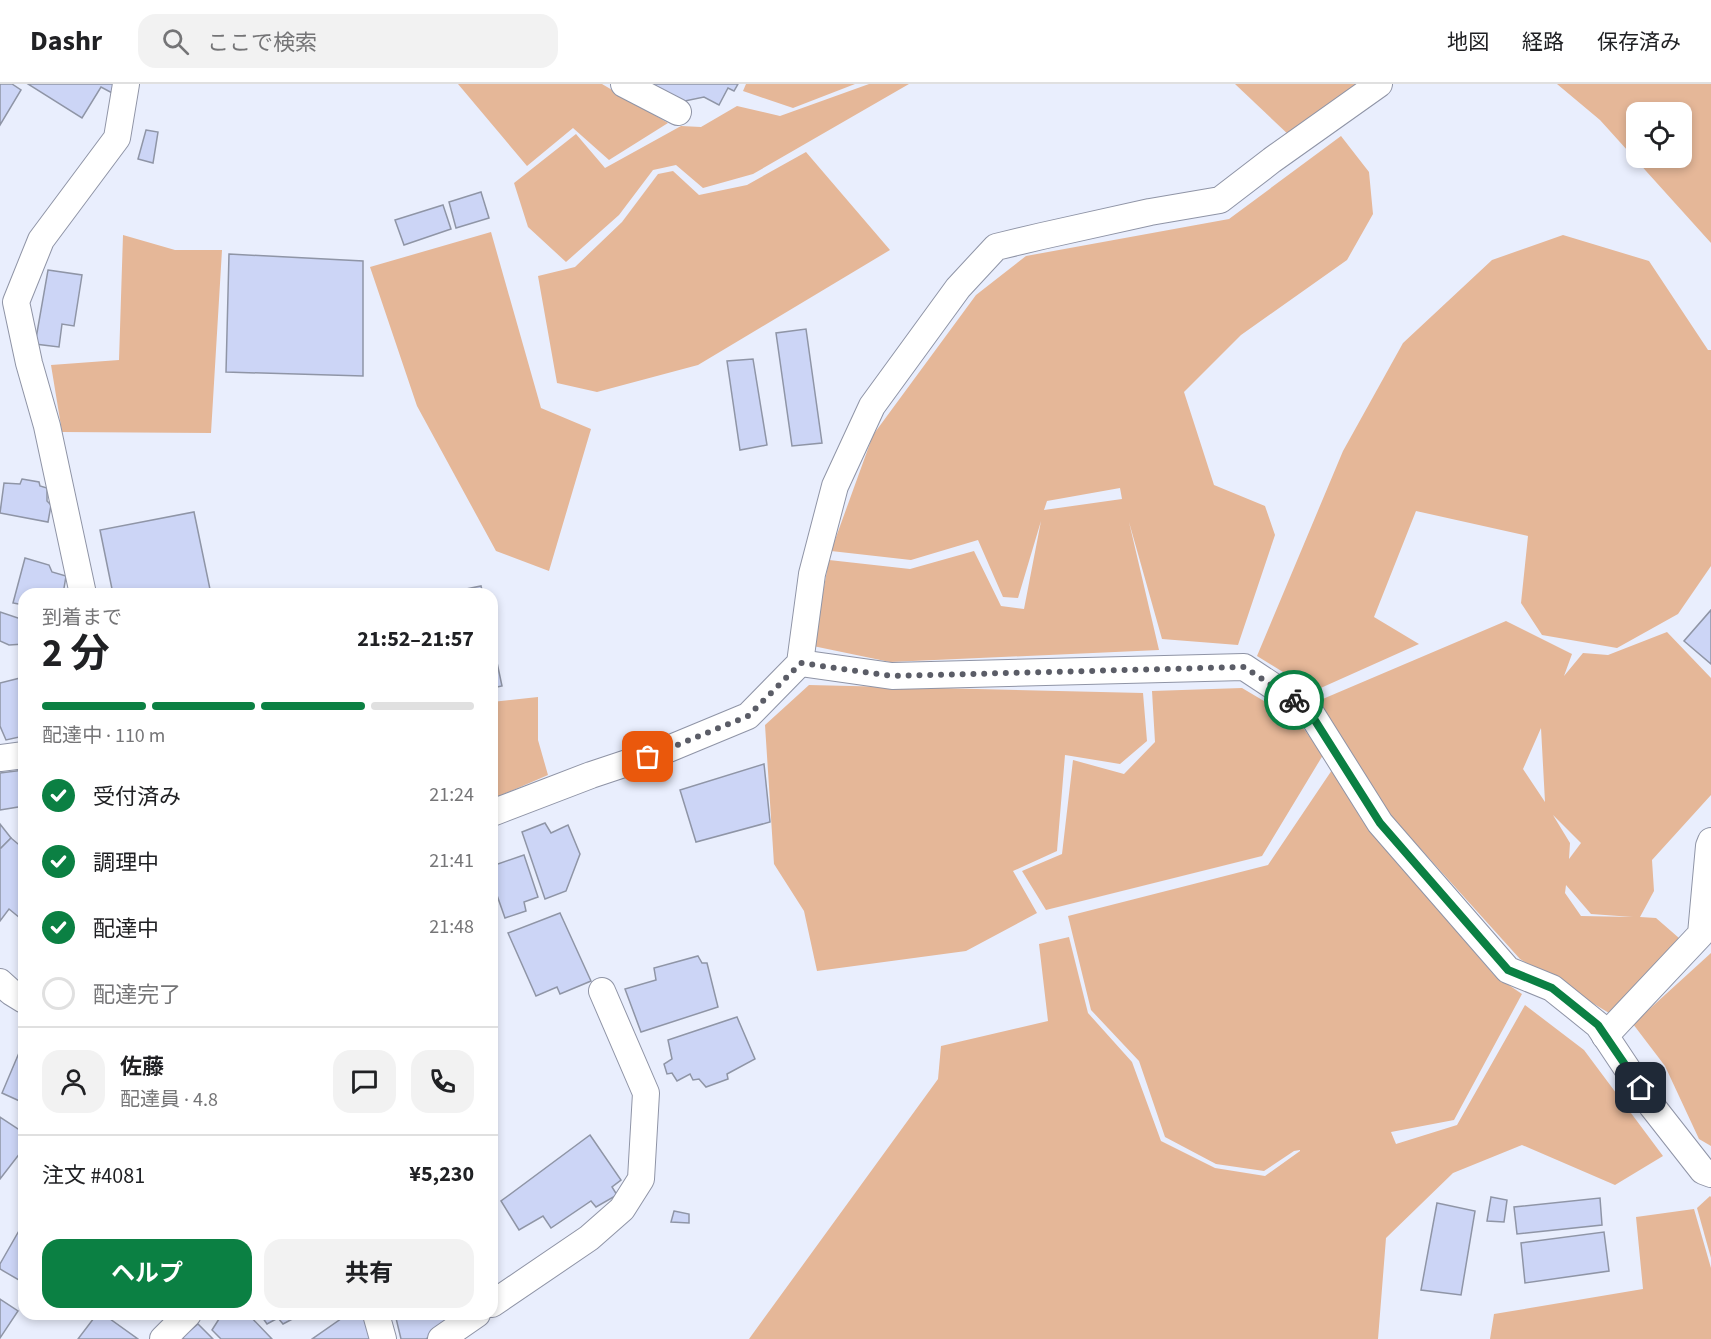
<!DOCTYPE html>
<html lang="ja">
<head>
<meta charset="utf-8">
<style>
	body { margin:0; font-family:"Source Sans 3","Noto Sans JP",sans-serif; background:#f2f2f2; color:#202124; height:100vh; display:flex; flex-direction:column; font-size:22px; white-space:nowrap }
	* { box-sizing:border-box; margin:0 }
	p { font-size:20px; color:#757577 }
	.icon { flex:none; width:33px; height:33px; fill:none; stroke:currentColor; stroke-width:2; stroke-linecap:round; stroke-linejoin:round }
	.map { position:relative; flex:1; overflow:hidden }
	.details { position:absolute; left:18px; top:504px; width:480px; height:732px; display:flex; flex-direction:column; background:#fff; border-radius:18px; box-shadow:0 3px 9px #0003 }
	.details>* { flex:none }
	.tools { position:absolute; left:1626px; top:18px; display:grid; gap:12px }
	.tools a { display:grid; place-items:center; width:66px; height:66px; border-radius:12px; background:#fff; box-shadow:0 3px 9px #0003; font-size:30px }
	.pin { position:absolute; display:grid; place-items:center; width:51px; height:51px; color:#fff; margin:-26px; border-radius:12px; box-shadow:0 3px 9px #0006 }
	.courier { position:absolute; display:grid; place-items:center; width:60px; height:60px; margin:-30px; border:4px solid #0b8043; border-radius:50%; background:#fff; color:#222; box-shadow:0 2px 8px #0007 }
	.summary em { font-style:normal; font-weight:700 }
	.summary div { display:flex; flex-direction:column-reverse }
	.summary { display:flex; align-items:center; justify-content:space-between; height:102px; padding:0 24px }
	h1 { font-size:39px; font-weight:700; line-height:45px }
	.bar { display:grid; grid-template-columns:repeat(4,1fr); gap:9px 6px; align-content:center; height:72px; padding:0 24px }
	.bar i { height:8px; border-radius:4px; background:#e0e0e0 }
	.bar .active { background:#0b8043 }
	.bar p { grid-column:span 4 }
	.line { display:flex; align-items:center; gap:15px; padding:0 24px; border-top:2px solid #e0e0e0 }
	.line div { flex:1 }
	.round { display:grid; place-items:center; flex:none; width:63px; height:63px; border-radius:18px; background:#f2f2f2 }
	ol { padding:0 24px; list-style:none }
	li { display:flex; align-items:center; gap:18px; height:66px }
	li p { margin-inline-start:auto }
	li .icon { padding:6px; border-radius:50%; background:#0b8043; color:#fff; stroke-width:4 }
	li:last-child { color:#757577 }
	li i { width:33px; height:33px; border:3px solid #e0e0e0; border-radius:50% }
	.button { display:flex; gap:12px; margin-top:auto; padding:12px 24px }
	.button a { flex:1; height:69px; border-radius:18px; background:#0b8043; color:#fff; font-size:24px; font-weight:700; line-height:69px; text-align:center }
	.button a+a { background:#f2f2f2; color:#202124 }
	header { display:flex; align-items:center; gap:36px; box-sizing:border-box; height:84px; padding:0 30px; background:#fff; border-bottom:2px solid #e0e0e0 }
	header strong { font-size:28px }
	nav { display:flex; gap:33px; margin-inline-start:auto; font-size:21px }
	.search { width:420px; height:54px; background:#f2f2f2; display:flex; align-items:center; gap:15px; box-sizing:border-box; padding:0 21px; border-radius:18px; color:#757577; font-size:22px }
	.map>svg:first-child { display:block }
	.green { fill:#e5b798; fill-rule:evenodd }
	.building { fill:#ccd5f6; stroke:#8f95a6; stroke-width:1.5 }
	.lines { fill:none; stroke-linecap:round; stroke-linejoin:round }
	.street-casing { stroke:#8f94a6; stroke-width:28 }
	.street { stroke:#fff; stroke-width:26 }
	.done { stroke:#5b5d67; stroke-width:6; stroke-dasharray:0 10.8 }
	.route { stroke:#0b8043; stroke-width:8 }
</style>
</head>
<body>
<header>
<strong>Dashr</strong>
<div class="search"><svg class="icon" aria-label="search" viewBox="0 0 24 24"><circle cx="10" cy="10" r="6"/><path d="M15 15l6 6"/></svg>ここで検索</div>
<nav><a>地図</a><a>経路</a><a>保存済み</a></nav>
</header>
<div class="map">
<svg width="1711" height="1255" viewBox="0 0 1711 1255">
	<rect width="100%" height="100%" fill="#e9eefd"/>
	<g class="green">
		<path d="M458 0H602L668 39 609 76 573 44 527 82Z"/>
		<path d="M746 0H855L793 24 743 7Z"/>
		<path d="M869 0H909L753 90 703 104 676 81 653 86 619 131 566 178 528 143 514 99 576 50 605 84 681 42 701 43 737 22 780 32Z"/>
		<path d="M1235 0H1367L1291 53Z"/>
		<path d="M1557 0H1711V159L1600 36ZM1636 28H1682V74H1636Z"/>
		<path d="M1341 52 1369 88 1373 130 1347 176 1241 251 1184 308 1214 401 1265 422 1275 451 1238 561 1162 555 1129 438 1159 566 890 578 813 562 829 476 910 485 974 467 1001 522 1024 525 1041 437 1018 514 1003 513 978 456 911 476 831 467 873 351 976 211 1026 172 1229 135ZM1120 404 1122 415 1044 426 1047 417Z"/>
		<path d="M806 68 890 166 698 281 597 308 557 299 538 192 575 183 622 138 658 90 673 87 699 111 747 101Z"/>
		<path d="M491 148 541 324 591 345 549 487 496 467 417 322 370 183Z"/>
		<path d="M123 151 175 166H222L211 349 62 348 51 281 119 276Z"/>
		<path d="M1563 151 1649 177 1708 266H1711V482L1678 530 1617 564 1542 551 1521 519 1528 452 1416 427 1374 533 1419 560 1314 607 1257 572 1343 367 1403 259 1492 176Z"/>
		<path d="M1506 537 1572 570 1564 592 1583 569 1608 571 1667 548 1711 594V711L1652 776 1654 807 1640 833 1656 834 1679 854 1609 929 1520 875 1391 732 1318 617ZM1541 644 1545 718 1523 685ZM1553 731 1581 759 1569 775 1570 759ZM1566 801 1591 830 1633 833 1581 832 1565 809Z"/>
		<path d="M809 601 1143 609 1147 657 1120 680 1065 671 1057 767 1013 787 1037 829 966 867 817 887 804 827 774 780 765 641Z"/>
		<path d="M1242 604 1298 637 1323 671 1262 772 1046 826 1022 787 1062 770 1073 676 1124 690 1155 658 1152 607Z"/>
		<path d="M538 613V656L548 691 492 715V618Z"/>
		<path d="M1332 686 1362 736 1494 891 1522 910 1454 1036 1391 1048 1396 1060 1457 1041 1525 921 1584 966 1663 1072 1615 1101 1522 1061 1453 1089 1386 1154 1378 1255H749L938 995 941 962 1048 937 1039 860 1069 853 1088 929 1132 978 1161 1057 1215 1084 1265 1092 1300 1067V1066L1294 1067 1264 1087 1216 1080 1165 1053 1139 977 1091 926 1068 832 1268 781Z"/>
		<path d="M1711 869V1062L1699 1055 1665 982 1633 940Z"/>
		<path d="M1710 1112 1711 1113V1174L1697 1124Z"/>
		<path d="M1694 1125 1711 1184V1255H1490L1494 1230 1643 1205 1636 1133Z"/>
	</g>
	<g class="building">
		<path d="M0 0H12L21 6 0 41Z"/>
		<path d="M28 0H119L114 10 101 3 82 34Z"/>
		<path d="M652 0H738L734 7 728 4 719 21 704 13 680 18Z"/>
		<path d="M146 46 158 48 153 79 138 75Z"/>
		<path d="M481 108 489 134 456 144 449 118Z"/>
		<path d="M443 121 451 145 404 161 395 136Z"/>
		<path d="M229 170 363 177V292L226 288Z"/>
		<path d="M48 186 82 191 74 242 62 240 59 263 35 260Z"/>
		<path d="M806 245 822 359 792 362 776 249Z"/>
		<path d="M753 275 767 361 740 366 727 277Z"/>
		<path d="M22 395 39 398 40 402 47 404V417L51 421 48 438 0 429 4 399 20 400Z"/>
		<path d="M194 428 211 510H113L100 446Z"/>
		<path d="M25 474 49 481 52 488 66 492 63 510H24V521L13 519Z"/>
		<path d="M481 502 483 510H442Z"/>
		<path d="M1711 526V580L1684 557Z"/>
		<path d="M0 528 24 536V560L9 561 0 557Z"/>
		<path d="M492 555 502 602 492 604Z"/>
		<path d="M24 593V652L6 656 0 642V599Z"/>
		<path d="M764 680 770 738 696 758 680 706Z"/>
		<path d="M24 686V722L0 726V689Z"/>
		<path d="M545 739 551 749 568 741 580 770 566 807 545 815 522 748Z"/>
		<path d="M0 740 11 754 0 765Z"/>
		<path d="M11 754 24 765V778L22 782 24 783V830L20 834 9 825 0 837V765Z"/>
		<path d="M524 771 538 813 524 818 526 827 505 834 492 797V782Z"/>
		<path d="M560 829 591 897 560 910 557 903 536 912 508 849Z"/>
		<path d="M698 872 702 879H707L718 923 641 948 625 905 656 896 654 884Z"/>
		<path d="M737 933 755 975 727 990 728 995 706 1003 699 995 693 996 690 990 677 997 672 989 667 990 664 980 672 975 668 956Z"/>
		<path d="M24 957V1019L2 1009Z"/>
		<path d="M0 1033 24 1049V1064L0 1095Z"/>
		<path d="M590 1051 621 1096 612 1103 617 1111 596 1123 591 1117 551 1144 543 1132 519 1146 501 1117Z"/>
		<path d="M1491 1113 1507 1116 1504 1138 1487 1137Z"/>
		<path d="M1600 1114 1602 1141 1517 1150 1514 1123Z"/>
		<path d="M1437 1119 1475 1127 1461 1211 1421 1206Z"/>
		<path d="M674 1127 689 1130V1139L671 1138Z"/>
		<path d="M24 1138V1199L0 1185V1180Z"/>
		<path d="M1604 1148 1609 1187 1525 1199 1521 1159Z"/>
		<path d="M0 1215 18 1227 0 1254Z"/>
		<path d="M97 1230H103L138 1255H78Z"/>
		<path d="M214 1230H248L272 1255H221L212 1246 219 1235Z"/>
		<path d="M260 1230H300V1231L283 1240 278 1234 267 1240Z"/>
		<path d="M348 1230H365L374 1255H312Z"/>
		<path d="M395 1230H465L426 1255H401Z"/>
		<path d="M198 1240 213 1255H184L182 1253Z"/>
	</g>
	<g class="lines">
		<defs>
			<g id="street">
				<path d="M624 0 678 28"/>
				<path d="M83 510 47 342 29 279 16 218 41 156 117 54 126 0"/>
				<path d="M800 579 892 592 1244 583 1309 626 1380 739 1508 886 1552 904 1598 941 1652 1022 1703 1087 1711 1090"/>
				<path d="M0 674 24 671"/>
				<path d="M492 729 591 691 666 666 748 632 800 579 812 490 835 402 872 322 958 204 996 163 1042 152 1150 128 1220 116 1272 76 1379 0"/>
				<path d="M0 898 11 908 24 916"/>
				<path d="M1605 952 1701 850 1709 762 1711 757"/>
				<path d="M492 1220 589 1154 622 1125 641 1095 646 1009 602 907"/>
				<path d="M376 1230 383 1255"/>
				<path d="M163 1255 188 1230"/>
				<path d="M441 1255 477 1230"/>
			</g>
		</defs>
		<use href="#street" class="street-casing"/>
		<use href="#street" class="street"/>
	</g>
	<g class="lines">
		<path class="done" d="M648 673 748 632 801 579 892 592 1244 583 1294 616"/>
		<path class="route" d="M1294 616 1309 627 1380 739 1508 886 1552 904 1598 941 1641 1004"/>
	</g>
</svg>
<div class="tools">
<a><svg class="icon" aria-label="locate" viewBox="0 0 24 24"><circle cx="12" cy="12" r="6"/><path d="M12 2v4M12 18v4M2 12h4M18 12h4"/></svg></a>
</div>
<div class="pin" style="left:648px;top:673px;background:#ea580c"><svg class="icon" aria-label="bag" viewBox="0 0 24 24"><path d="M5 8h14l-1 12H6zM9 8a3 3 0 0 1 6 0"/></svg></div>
<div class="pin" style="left:1641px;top:1004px;background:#1f2937"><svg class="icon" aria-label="home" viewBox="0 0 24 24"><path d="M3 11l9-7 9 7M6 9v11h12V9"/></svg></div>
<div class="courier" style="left:1294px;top:616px"><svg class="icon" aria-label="bike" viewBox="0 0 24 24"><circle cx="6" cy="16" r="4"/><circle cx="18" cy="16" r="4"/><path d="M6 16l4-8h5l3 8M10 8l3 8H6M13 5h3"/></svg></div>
<section class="details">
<div class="summary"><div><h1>2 分</h1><p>到着まで</p></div><em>21:52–21:57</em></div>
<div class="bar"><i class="active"></i><i class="active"></i><i class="active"></i><i></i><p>配達中 · 110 m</p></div>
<ol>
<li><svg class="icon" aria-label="check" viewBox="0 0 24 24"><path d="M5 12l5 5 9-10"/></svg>受付済み<p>21:24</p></li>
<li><svg class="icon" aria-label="check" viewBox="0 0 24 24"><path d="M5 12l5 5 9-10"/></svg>調理中<p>21:41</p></li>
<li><svg class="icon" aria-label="check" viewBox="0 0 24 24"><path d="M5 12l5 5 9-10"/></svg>配達中<p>21:48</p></li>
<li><i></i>配達完了</li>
</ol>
<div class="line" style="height:108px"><a class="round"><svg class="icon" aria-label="person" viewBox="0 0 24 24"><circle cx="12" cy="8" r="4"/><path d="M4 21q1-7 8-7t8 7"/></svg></a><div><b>佐藤</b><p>配達員 · 4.8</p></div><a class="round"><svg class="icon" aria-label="chat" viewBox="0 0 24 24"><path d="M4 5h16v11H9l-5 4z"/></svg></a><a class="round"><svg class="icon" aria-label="phone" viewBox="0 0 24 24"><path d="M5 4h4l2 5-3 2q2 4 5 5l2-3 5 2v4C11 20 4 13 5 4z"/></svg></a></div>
<div class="line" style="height:78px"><div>注文 #4081</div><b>¥5,230</b></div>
<div class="button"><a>ヘルプ</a><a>共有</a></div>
</section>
</div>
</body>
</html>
